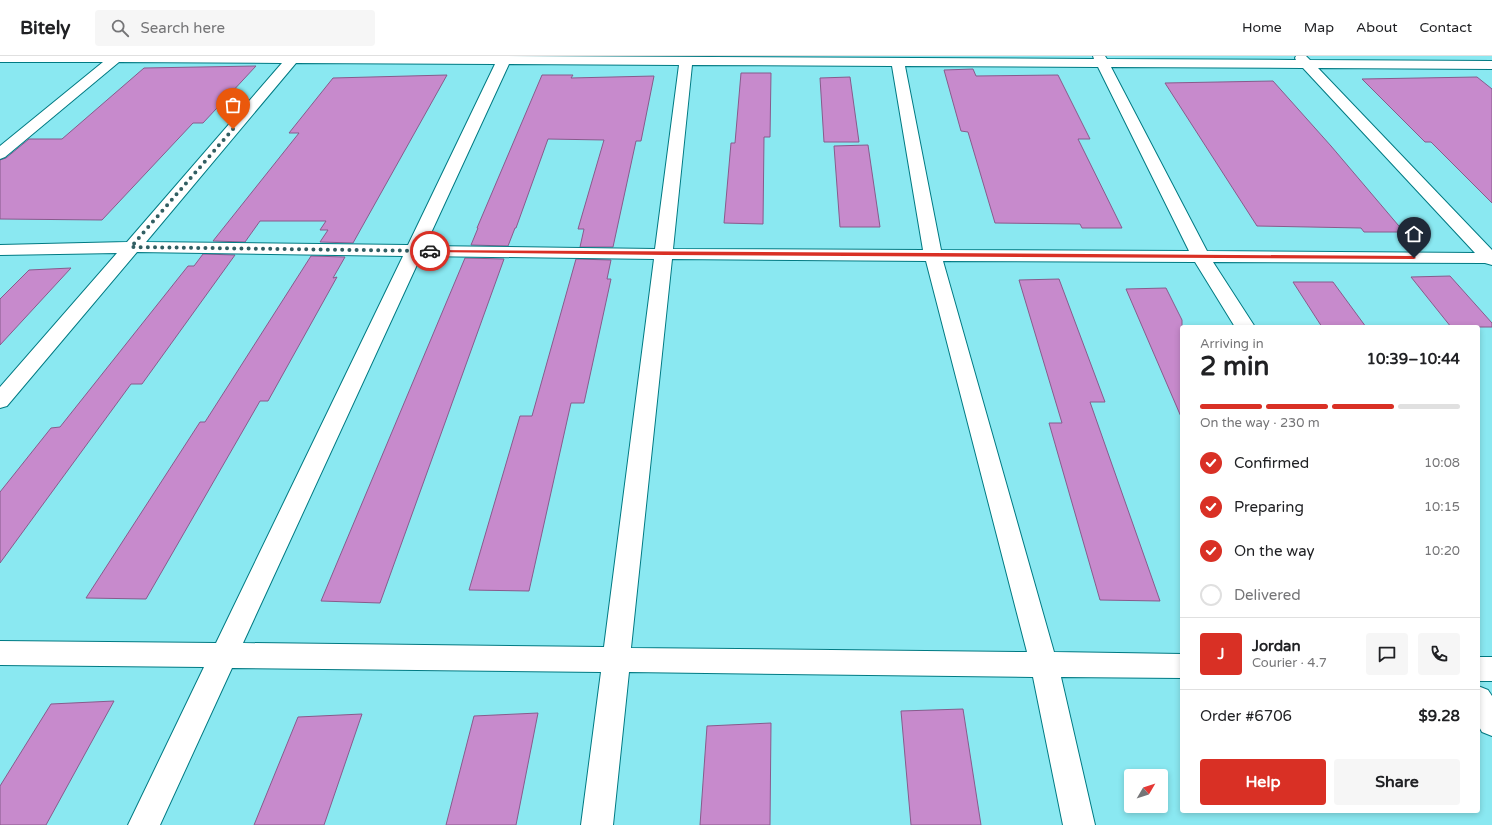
<!DOCTYPE html>
<html lang="en">
<head>
<meta charset="utf-8">
<style>
	body { margin:0; font-family:"Varela Round",sans-serif; background:#f6f6f6; color:#202124; height:100vh; display:flex; flex-direction:column; font-size:15px; white-space:nowrap }
	* { box-sizing:border-box; margin:0 }
	p { font-size:13px; color:#757577 }
	.icon { flex:none; width:22px; height:22px; fill:none; stroke:currentColor; stroke-width:2; stroke-linecap:round; stroke-linejoin:round }
	.map { position:relative; flex:1; overflow:hidden }
	.drawer { position:absolute; left:1180px; top:269px; width:300px; height:488px; display:flex; flex-direction:column; background:#fff; border-radius:4px; box-shadow:0 2px 6px #0003 }
	.drawer>* { flex:none }
	.needle { width:26px; rotate:51deg }
	.fabs { position:absolute; left:1124px; top:713px; display:grid; gap:8px }
	.fabs a { display:grid; place-items:center; width:44px; height:44px; border-radius:4px; background:#fff; box-shadow:0 2px 6px #0003; font-size:20px }
	.pin { position:absolute; display:grid; place-items:center; width:34px; height:34px; color:#fff; margin:-41px -17px; border-radius:50% 50% 50% 0; rotate:-45deg; box-shadow:0 0 4px #0007 }
	.pin .icon { rotate:45deg }
	.courier { position:absolute; display:grid; place-items:center; width:40px; height:40px; margin:-20px; border:3px solid #d93025; border-radius:50%; background:#fff; color:#222; box-shadow:0 1px 5px #0007 }
	.overview em { font-style:normal; font-weight:700 }
	.overview div { display:flex; flex-direction:column-reverse }
	.overview { display:flex; align-items:center; justify-content:space-between; height:68px; padding:0 20px }
	h1 { font-size:26px; font-weight:700; line-height:30px }
	.bar { display:grid; grid-template-columns:repeat(4,1fr); gap:6px 4px; align-content:center; height:48px; padding:0 20px }
	.bar i { height:5px; border-radius:3px; background:#e0e0e0 }
	.bar .active { background:#d93025 }
	.bar p { grid-column:span 4 }
	.line { display:flex; align-items:center; gap:10px; padding:0 20px; border-top:1px solid #e0e0e0 }
	.line div { flex:1 }
	.round { display:grid; place-items:center; flex:none; width:42px; height:42px; border-radius:4px; background:#f6f6f6 }
	ol { padding:0 20px; list-style:none }
	li { display:flex; align-items:center; gap:12px; height:44px }
	li p { margin-inline-start:auto }
	li .icon { padding:4px; border-radius:50%; background:#d93025; color:#fff; stroke-width:4 }
	li:last-child { color:#757577 }
	li i { width:22px; height:22px; border:2px solid #e0e0e0; border-radius:50% }
	.action { display:flex; gap:8px; margin-top:auto; padding:8px 20px }
	.action a { flex:1; height:46px; border-radius:4px; background:#d93025; color:#fff; font-size:16px; font-weight:700; line-height:46px; text-align:center }
	.action a+a { background:#f6f6f6; color:#202124 }
	header { display:flex; align-items:center; gap:24px; box-sizing:border-box; height:56px; padding:0 20px; background:#fff; border-bottom:1px solid #e0e0e0 }
	header strong { font-size:19px }
	nav { display:flex; gap:22px; margin-inline-start:auto; font-size:14px }
	.search { width:280px; height:36px; background:#f6f6f6; display:flex; align-items:center; gap:10px; box-sizing:border-box; padding:0 14px; border-radius:4px; color:#757577; font-size:15px }
	.map>svg:first-child { display:block }
	.building { fill:#c78acc; stroke:#885b8c }
	.lines { fill:none; stroke-linecap:round; stroke-linejoin:round }
	.minor-casing { stroke:#007a83; stroke-width:2 }
	.minor { fill:#fff; fill-rule:evenodd }
	.route { fill:#d93025 }
	.done { stroke:#315e62; stroke-width:4; stroke-dasharray:0 7.2 }
</style>
</head>
<body>
<header>
<strong>Bitely</strong>
<div class="search"><svg class="icon" aria-label="search" viewBox="0 0 24 24"><circle cx="10" cy="10" r="6"/><path d="M15 15l6 6"/></svg>Search here</div>
<nav><a>Home</a><a>Map</a><a>About</a><a>Contact</a></nav>
</header>
<div class="map">
<svg width="1492" height="769" viewBox="0 0 1492 769">
	<rect width="100%" height="100%" fill="#8ae8f1"/>
	<g class="building">
		<path d="M256 10 203 67H193L102 164 0 163V104L6 102 29 83H62L144 12Z"/>
		<path d="M973 13 976 20 1058 19 1090 83H1078L1122 172H1082L1080 168 995 167 968 76 961 75 944 14Z"/>
		<path d="M741 17H771L770 81H764L763 168 724 167 731 87H735Z"/>
		<path d="M447 19 353 187 320 186 328 174H320L326 165H260L245 186 213 185 299 77H289L333 22Z"/>
		<path d="M542 19H573L571 22 654 20 641 85H636L613 191H580L584 173H578L604 84 548 83 516 172H515L508 190 471 189 478 172H477Z"/>
		<path d="M850 21 859 86H824L820 22Z"/>
		<path d="M1477 21 1492 33V147L1431 86H1425L1362 23Z"/>
		<path d="M1273 25 1331 90 1404 176H1364L1361 172 1257 170 1165 27Z"/>
		<path d="M868 89 880 171H840L834 90Z"/>
		<path d="M203 198 235 199 142 328H131L0 507V436L51 372 60 371 188 210H194Z"/>
		<path d="M311 200 345 201 333 222 337 221 268 345H260L146 543 86 542 200 366H205Z"/>
		<path d="M465 202 504 203 380 547 321 545Z"/>
		<path d="M576 203 611 204 607 223H611L584 347H571L529 535 469 534 520 360H532Z"/>
		<path d="M71 212 0 289V243L29 214Z"/>
		<path d="M1450 220 1492 267V271H1451L1411 221Z"/>
		<path d="M1059 223 1105 346H1090L1160 545 1100 544 1049 367H1062L1019 224Z"/>
		<path d="M1293 226H1333L1366 271H1322Z"/>
		<path d="M1166 232 1182 264V363L1126 233Z"/>
		<path d="M114 645 46 769H0V730L51 648Z"/>
		<path d="M963 653 981 769H911L901 655Z"/>
		<path d="M538 657 516 769H446L474 660Z"/>
		<path d="M362 658 324 769H254L298 661Z"/>
		<path d="M771 667 770 769H700L707 670Z"/>
	</g>
	<g class="lines">
		<defs>
			<g id="minor">
				<path d="M0 0H504L1094 3 1093 0H1105L1107 3 1296 4 1295 2 1296 0H1306L1310 4 1492 5V13L1318 12 1492 194V209L1485 207 1213 206 1255 271H1235L1195 206 943 205 1054 596 1182 598V622L1061 621 1095 769H1063L1033 621 629 616 613 769H581L601 616 232 612 160 769H128L204 611 0 609V585L216 587 403 200 137 196 7 350 0 352V331L117 197 0 199V189L127 186 282 7 119 6 5 101 0 103V90L103 6H0ZM296 7 495 8 408 189 146 186ZM509 8 679 9 655 193 425 190ZM692 9 892 10 923 194 673 193ZM905 10 1098 11 1189 195 941 194ZM1111 11 1303 12 1475 197 1207 195ZM421 200 654 203 604 591 243 587ZM672 203 926 205 1027 596 631 592Z"/>
				<rect x="1478" y="601" width="14" height="24"/>
				<path d="M1478 630 1488 634 1492 640V680L1482 676 1478 669Z"/>
			</g>
		</defs>
		<use href="#minor" class="minor-casing"/>
		<use href="#minor" class="minor"/>
	</g>
	<path class="route" d="M429 194 1414 200 1416 202 1414 203 664 199 430 196H429Z"/>
	<g class="lines">
		<path class="done" d="M233 73 131 191 430 195"/>
	</g>
</svg>
<div class="fabs">
<a><svg class="needle" viewBox="-14 -14 28 28"><path d="M0-13l5 13h-10z" fill="#e53935"/><path d="M0 13l5-13h-10z" fill="#757577"/></svg></a>
</div>
<div class="pin" style="left:233px;top:73px;background:#ea580c"><svg class="icon" aria-label="bag" viewBox="0 0 24 24"><path d="M5 8h14l-1 12H6zM9 8a3 3 0 0 1 6 0"/></svg></div>
<div class="pin" style="left:1414px;top:202px;background:#1f2937"><svg class="icon" aria-label="home" viewBox="0 0 24 24"><path d="M3 11l9-7 9 7M6 9v11h12V9"/></svg></div>
<div class="courier" style="left:430px;top:195px"><svg class="icon" aria-label="car" viewBox="0 0 24 24"><path d="M5 17H2v-5l4-1 3-4h7l3 4 3 1v5h-3M9 17h6M6 11h13"/><circle cx="7" cy="17" r="2"/><circle cx="17" cy="17" r="2"/></svg></div>
<section class="drawer">
<div class="overview"><div><h1>2 min</h1><p>Arriving in</p></div><em>10:39–10:44</em></div>
<div class="bar"><i class="active"></i><i class="active"></i><i class="active"></i><i></i><p>On the way · 230 m</p></div>
<ol>
<li><svg class="icon" aria-label="check" viewBox="0 0 24 24"><path d="M5 12l5 5 9-10"/></svg>Confirmed<p>10:08</p></li>
<li><svg class="icon" aria-label="check" viewBox="0 0 24 24"><path d="M5 12l5 5 9-10"/></svg>Preparing<p>10:15</p></li>
<li><svg class="icon" aria-label="check" viewBox="0 0 24 24"><path d="M5 12l5 5 9-10"/></svg>On the way<p>10:20</p></li>
<li><i></i>Delivered</li>
</ol>
<div class="line" style="height:72px"><b class="round" style="background:#d93025;color:#fff">J</b><div><b>Jordan</b><p>Courier · 4.7</p></div><a class="round"><svg class="icon" aria-label="chat" viewBox="0 0 24 24"><path d="M4 5h16v11H9l-5 4z"/></svg></a><a class="round"><svg class="icon" aria-label="phone" viewBox="0 0 24 24"><path d="M5 4h4l2 5-3 2q2 4 5 5l2-3 5 2v4C11 20 4 13 5 4z"/></svg></a></div>
<div class="line" style="height:52px"><div>Order #6706</div><b>$9.28</b></div>
<div class="action"><a>Help</a><a>Share</a></div>
</section>
</div>
</body>
</html>
